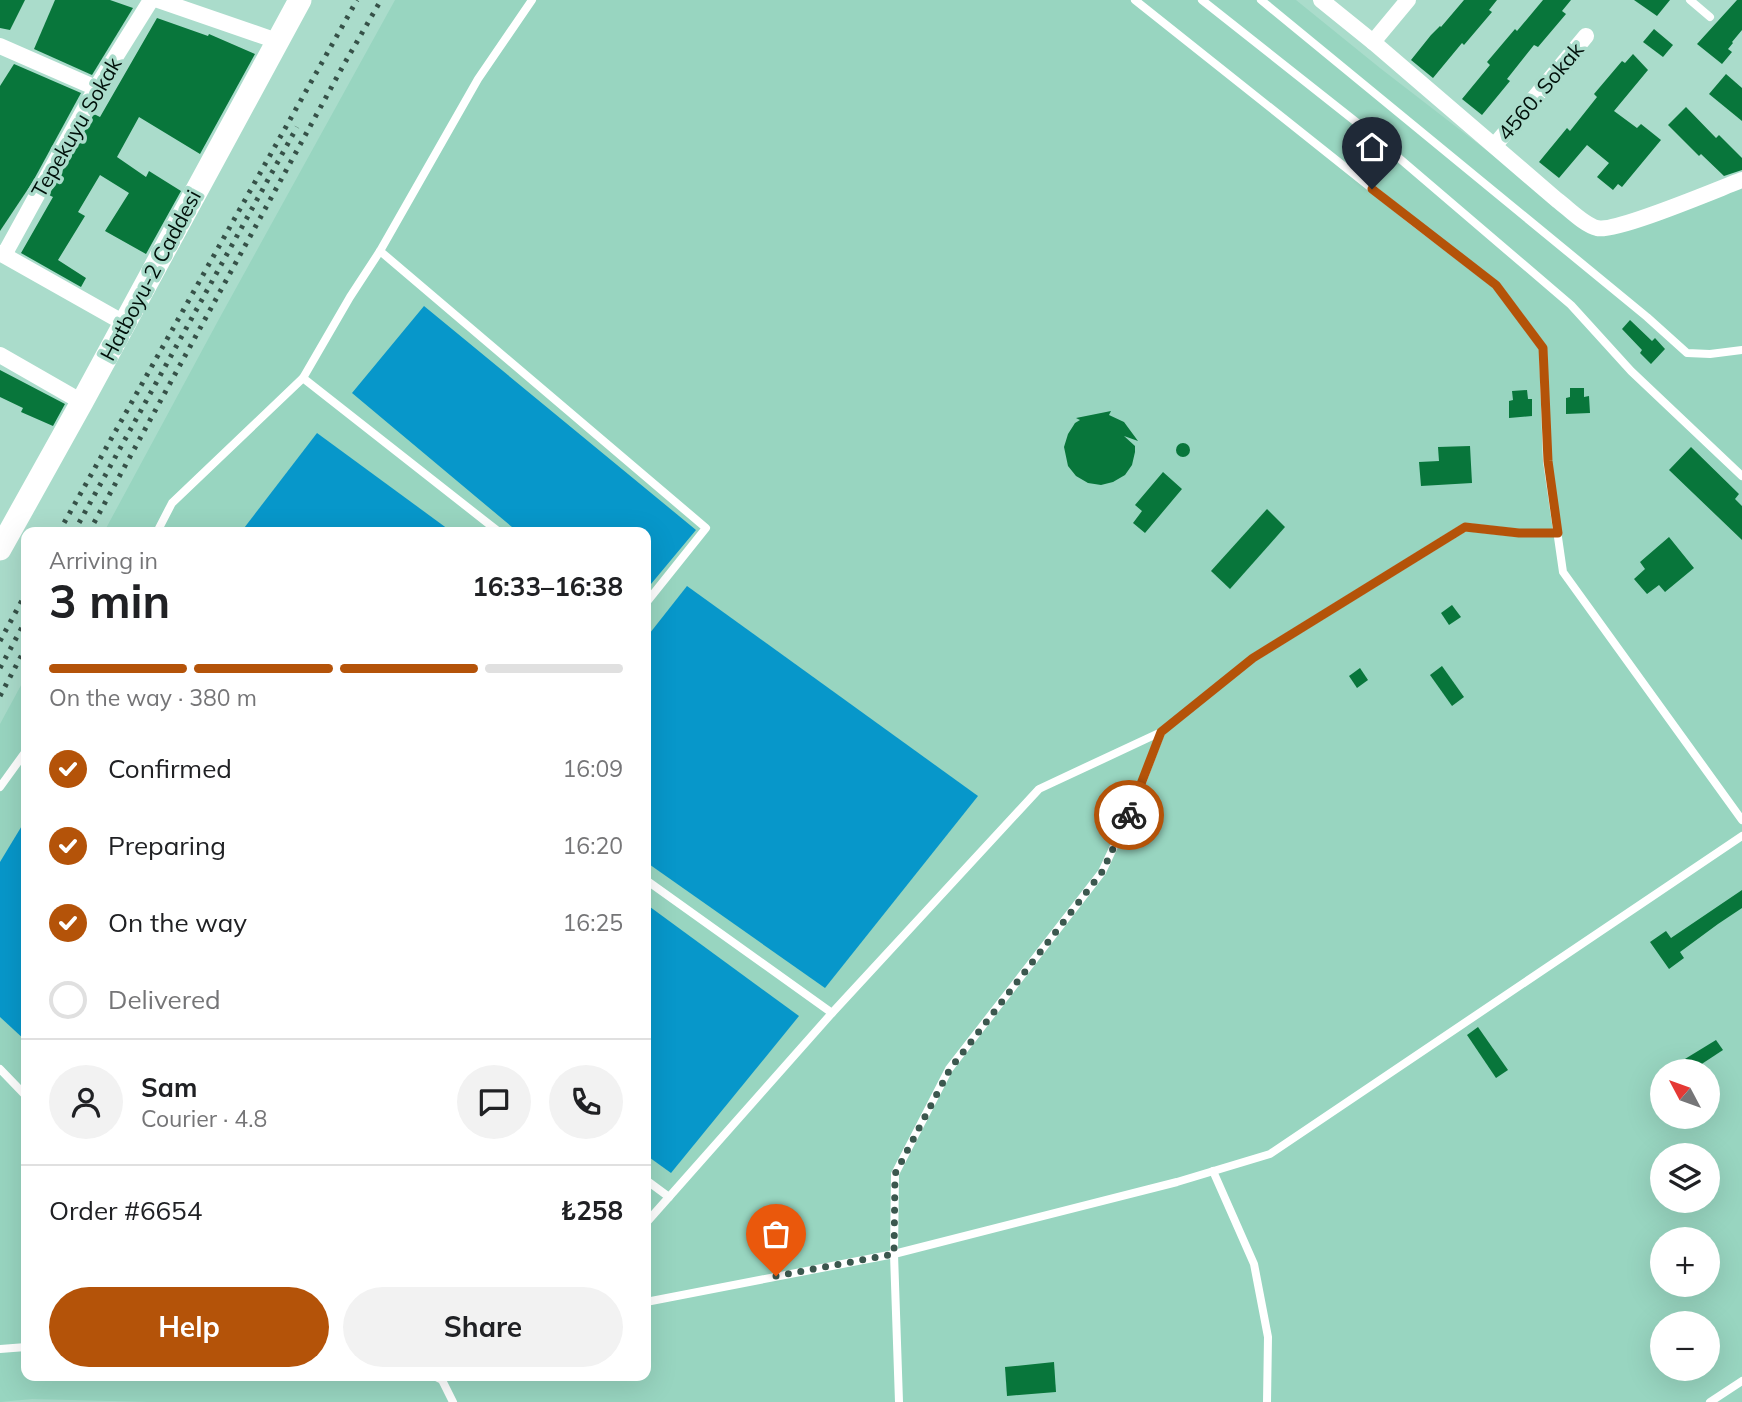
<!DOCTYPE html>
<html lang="en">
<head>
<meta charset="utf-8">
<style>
	body { margin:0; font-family:Mulish,sans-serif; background:#f2f2f2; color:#202124; height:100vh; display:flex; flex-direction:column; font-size:26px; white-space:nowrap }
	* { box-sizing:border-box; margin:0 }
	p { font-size:23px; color:#757577 }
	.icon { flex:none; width:38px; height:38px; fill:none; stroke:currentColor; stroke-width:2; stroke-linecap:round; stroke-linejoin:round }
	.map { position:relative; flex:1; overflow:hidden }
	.sheet { position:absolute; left:21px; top:527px; width:630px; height:854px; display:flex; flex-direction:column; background:#fff; border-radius:14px; box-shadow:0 7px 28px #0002 }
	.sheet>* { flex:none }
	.needle { width:46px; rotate:311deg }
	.controls { position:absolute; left:1650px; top:1059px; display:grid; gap:14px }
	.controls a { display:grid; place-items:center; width:70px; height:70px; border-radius:50%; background:#fff; box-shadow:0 7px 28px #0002; font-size:35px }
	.pin { position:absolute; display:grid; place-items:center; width:60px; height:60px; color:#fff; margin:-72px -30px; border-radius:50% 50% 50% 0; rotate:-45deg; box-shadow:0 0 7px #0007 }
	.pin .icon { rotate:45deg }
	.courier { position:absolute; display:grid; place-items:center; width:70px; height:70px; margin:-35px; border:5px solid #b45309; border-radius:50%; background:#fff; color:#222; box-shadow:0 2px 9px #0007 }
	.headline em { font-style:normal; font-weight:700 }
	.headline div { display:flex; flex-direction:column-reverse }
	.headline { display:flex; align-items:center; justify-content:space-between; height:119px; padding:0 28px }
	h1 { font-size:46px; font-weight:700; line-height:52px }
	.bar { display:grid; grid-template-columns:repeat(4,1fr); gap:10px 7px; align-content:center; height:84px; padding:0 28px }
	.bar i { height:9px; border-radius:5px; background:#e0e0e0 }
	.bar .current { background:#b45309 }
	.bar p { grid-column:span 4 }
	.line { display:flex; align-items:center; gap:18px; padding:0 28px; border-top:2px solid #e0e0e0 }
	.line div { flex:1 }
	.round { display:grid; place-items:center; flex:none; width:74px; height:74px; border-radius:37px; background:#f2f2f2 }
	ol { padding:0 28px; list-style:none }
	li { display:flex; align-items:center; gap:21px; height:77px }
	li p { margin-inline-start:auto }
	li .icon { padding:7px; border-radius:50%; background:#b45309; color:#fff; stroke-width:4 }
	li:last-child { color:#757577 }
	li i { width:38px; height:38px; border:4px solid #e0e0e0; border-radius:50% }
	.button { display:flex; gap:14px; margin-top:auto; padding:14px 28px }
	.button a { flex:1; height:80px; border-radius:42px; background:#b45309; color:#fff; font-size:28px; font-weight:700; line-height:80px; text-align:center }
	.button a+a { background:#f2f2f2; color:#202124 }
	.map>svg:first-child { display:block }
	.built { fill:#98d5c0; fill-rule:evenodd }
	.water { fill:#0797ca }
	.building { fill:#08763b }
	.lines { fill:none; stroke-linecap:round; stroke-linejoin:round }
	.lane { stroke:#fff; stroke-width:8 }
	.street { stroke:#fff; stroke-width:16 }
	.secondary { stroke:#fff; stroke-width:23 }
	.rail { stroke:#365148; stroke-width:5; stroke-dasharray:3.5 7; stroke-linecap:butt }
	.done { stroke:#3b574e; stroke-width:7; stroke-dasharray:0 12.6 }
	.route { stroke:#b45309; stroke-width:9 }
	.labels { text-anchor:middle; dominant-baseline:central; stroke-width:7; stroke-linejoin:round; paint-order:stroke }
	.street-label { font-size:21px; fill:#00100a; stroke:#aadccb }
</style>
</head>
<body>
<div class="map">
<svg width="1742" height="1402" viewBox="0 0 1742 1402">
	<rect width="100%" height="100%" fill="#aadccb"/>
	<path class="built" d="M395 0H1296L1380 68 1560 207 1600 236 1742 184V1402H152L32 1399 0 1402V724L26 676V1376H646V532H104L219 319ZM1662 1071H1708V1116H1662ZM1662 1155H1708V1200H1662ZM1662 1239H1708V1284H1662ZM1662 1323H1708V1368H1662Z"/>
	<g class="water">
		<path d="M424 306 696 530 646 590V532H518L352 393Z"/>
		<path d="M317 433 452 532H241Z"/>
		<path d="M687 586 978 796 825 988 646 862V638Z"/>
		<path d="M26 819V1041L0 1017V862Z"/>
		<path d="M646 904 799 1016 671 1173 646 1155Z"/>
	</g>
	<g class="building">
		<path d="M0 0H25L10 30 0 28Z"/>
		<path d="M55 0H110L133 8 92 75 34 49Z"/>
		<path d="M1464 0H1497L1489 10 1492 12 1464 45 1462 43 1433 78 1411 60 1431 35 1440 26 1441 27Z"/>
		<path d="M1543 0H1571L1562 11 1566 14 1538 47 1534 45 1507 79 1510 81 1482 115 1462 99 1490 65 1487 62 1515 29 1517 31Z"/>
		<path d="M1634 0H1670L1657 16Z"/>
		<path d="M1737 0H1742V30L1732 42 1733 43 1728 49 1732 52 1722 64 1697 44Z"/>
		<path d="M157 18 208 36 209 34 255 54 200 154 139 117 117 157 146 177 149 171 181 191 146 254 105 231 129 193 100 175 78 212 85 216 58 260 86 278 81 287 21 253 53 197 49 195 94 114 100 117Z"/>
		<path d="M1654 29 1673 45 1663 57 1643 42Z"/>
		<path d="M1633 54 1648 70 1614 111 1637 128 1641 124 1661 140 1622 187 1618 184 1613 190 1597 177 1609 163 1587 145 1559 178 1539 162 1567 128 1570 131 1597 97 1594 94 1622 61 1625 63Z"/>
		<path d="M14 64 81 93 32 183 0 231V86Z"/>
		<path d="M1726 74 1742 88V121L1709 94Z"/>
		<path d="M1686 107 1716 138 1719 135 1742 158V170L1724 176 1701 154 1699 156 1668 125Z"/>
		<path d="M1630 320 1652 341 1655 338 1665 349 1651 364 1640 353 1642 350 1622 329Z"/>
		<path d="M0 370 65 404 53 426 21 412 23 408 0 397Z"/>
		<path d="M1570 388H1584V397L1589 396 1590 413 1566 414V398L1570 397Z"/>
		<path d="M1527 390 1528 399H1532V416L1509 418V401L1513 400 1512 391Z"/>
		<path d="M1111 411 1109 415 1124 422 1138 441 1124 436 1135 446V452L1132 465 1125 475 1113 482 1101 485 1088 483 1076 476 1068 466 1064 447 1068 434 1075 423 1080 420 1076 418Z"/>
		<circle cx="1183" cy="450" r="7"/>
		<path d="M1470 446 1472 483 1421 486 1419 462 1439 461 1438 447Z"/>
		<path d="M1691 447 1739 494 1735 499 1742 506V540L1669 470Z"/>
		<path d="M1163 472 1182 489 1145 533 1133 523 1142 511 1135 505Z"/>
		<path d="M1267 509 1285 527 1230 589 1211 571Z"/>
		<path d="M1669 537 1694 568 1665 592 1659 585 1647 594 1634 579 1645 569 1640 562Z"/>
		<path d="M1452 605 1461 617 1449 625 1441 613Z"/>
		<path d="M1442 666 1464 697 1452 706 1430 675Z"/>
		<path d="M1360 668 1368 680 1357 688 1349 676Z"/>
		<path d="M1742 890V908L1718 924 1680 952 1684 958 1669 969 1650 942 1666 931 1671 938Z"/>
		<path d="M1478 1027 1508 1070 1496 1078 1467 1035Z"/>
		<path d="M1716 1040 1723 1050 1691 1071H1686L1680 1062Z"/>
		<path d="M1054 1362 1056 1392 1007 1396 1005 1367Z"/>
	</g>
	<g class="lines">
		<g class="lane">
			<path d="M1135 0 1414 222 1496 285 1543 348 1547 461 1563 572 1742 820"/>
			<path d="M1202 0 1365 129 1571 305 1631 371 1742 476"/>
			<path d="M1261 0 1647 317 1687 353 1710 354 1742 350"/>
			<path d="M1690 0 1710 17"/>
			<path d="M380 251 706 528 646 603"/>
			<path d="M157 532 172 503 303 378"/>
			<path d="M499 532 303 378 350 297 380 251 478 79 532 0"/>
			<path d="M0 787 26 751"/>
			<path d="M646 880 832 1013"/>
			<path d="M0 1069 26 1096"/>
			<path d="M1213 1171 1254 1264 1268 1337 1267 1402"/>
			<path d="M646 1180 669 1197"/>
			<path d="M646 1223 832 1013 1039 789 1161 732 1253 658 1465 527 1519 533H1558"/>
			<path d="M646 1302 894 1254 1177 1182 1270 1154 1742 836"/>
			<path d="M0 1349 26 1347"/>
			<path d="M434 1376 442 1380 453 1402"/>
			<path d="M899 1402 894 1254 895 1174 949 1069 1102 872 1135 801 1161 732"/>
			<path d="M1710 1402 1742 1381"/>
		</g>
		<g class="street">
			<path d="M158 0 277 41"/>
			<path d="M1321 0 1373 42 1557 200C1568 208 1584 225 1597 228 1615 233 1718 189 1742 180"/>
			<path d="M1373 42 1408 0"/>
			<path d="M0 46 96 88"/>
			<path d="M1495 145 1586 36"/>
			<path d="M0 253 124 323"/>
			<path d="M4 255 96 88 151 0"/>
			<path d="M0 355 82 402"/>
		</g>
		<path class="secondary" d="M0 549 82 402 300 0"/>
		<g class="rail">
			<path d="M59 532 357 0"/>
			<path d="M74 532 297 127"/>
			<path d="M89 532 343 66 381 0"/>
			<path d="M0 641 26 593"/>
			<path d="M0 668 26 620"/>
			<path d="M0 696 26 647"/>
		</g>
	</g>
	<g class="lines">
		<path class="done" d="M776 1276 894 1254 895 1174 950 1069 1102 872 1129 815"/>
		<path class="route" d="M1129 815 1161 732 1253 658 1465 527 1519 533H1558L1548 461 1543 348 1496 285 1372 189"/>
	</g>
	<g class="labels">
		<g class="street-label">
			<text transform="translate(1540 91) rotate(-50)">4560. Sokak</text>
			<text transform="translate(76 127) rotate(-60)">Tepekuyu Sokak</text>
			<text transform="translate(150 275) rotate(-62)">Hatboyu-2 Caddesi</text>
		</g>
	</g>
</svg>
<div class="controls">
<a><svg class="needle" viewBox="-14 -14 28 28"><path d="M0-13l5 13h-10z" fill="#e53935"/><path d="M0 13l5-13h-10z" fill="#757577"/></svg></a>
<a><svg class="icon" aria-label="layers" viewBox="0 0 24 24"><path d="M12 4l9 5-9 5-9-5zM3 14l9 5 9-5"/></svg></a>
<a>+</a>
<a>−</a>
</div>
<div class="pin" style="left:776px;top:1276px;background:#ea580c"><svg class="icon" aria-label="bag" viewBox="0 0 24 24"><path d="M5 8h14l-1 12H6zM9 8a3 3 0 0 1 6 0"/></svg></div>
<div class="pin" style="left:1372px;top:189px;background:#1f2937"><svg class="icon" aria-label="home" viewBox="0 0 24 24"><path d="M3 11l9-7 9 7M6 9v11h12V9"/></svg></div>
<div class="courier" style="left:1129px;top:815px"><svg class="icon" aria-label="bike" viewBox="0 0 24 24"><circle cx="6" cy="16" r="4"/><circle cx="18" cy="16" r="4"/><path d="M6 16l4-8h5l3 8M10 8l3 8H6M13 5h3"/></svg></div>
<section class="sheet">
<div class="headline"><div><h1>3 min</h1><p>Arriving in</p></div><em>16:33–16:38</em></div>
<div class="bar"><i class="current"></i><i class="current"></i><i class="current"></i><i></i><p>On the way · 380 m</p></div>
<ol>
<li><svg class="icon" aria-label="check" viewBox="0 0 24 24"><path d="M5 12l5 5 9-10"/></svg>Confirmed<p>16:09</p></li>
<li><svg class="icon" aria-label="check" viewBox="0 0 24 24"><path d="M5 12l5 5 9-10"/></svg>Preparing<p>16:20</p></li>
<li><svg class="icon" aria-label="check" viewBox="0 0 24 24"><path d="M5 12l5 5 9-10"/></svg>On the way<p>16:25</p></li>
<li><i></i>Delivered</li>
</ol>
<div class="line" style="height:126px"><a class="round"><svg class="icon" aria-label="person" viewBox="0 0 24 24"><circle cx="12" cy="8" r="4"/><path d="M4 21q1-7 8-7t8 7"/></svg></a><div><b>Sam</b><p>Courier · 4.8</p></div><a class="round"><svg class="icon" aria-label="chat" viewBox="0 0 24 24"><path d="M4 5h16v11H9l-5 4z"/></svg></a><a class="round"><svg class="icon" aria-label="phone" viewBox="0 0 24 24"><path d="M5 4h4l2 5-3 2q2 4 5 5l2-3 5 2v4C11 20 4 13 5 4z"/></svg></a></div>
<div class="line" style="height:91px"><div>Order #6654</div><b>₺258</b></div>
<div class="button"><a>Help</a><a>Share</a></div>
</section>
</div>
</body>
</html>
